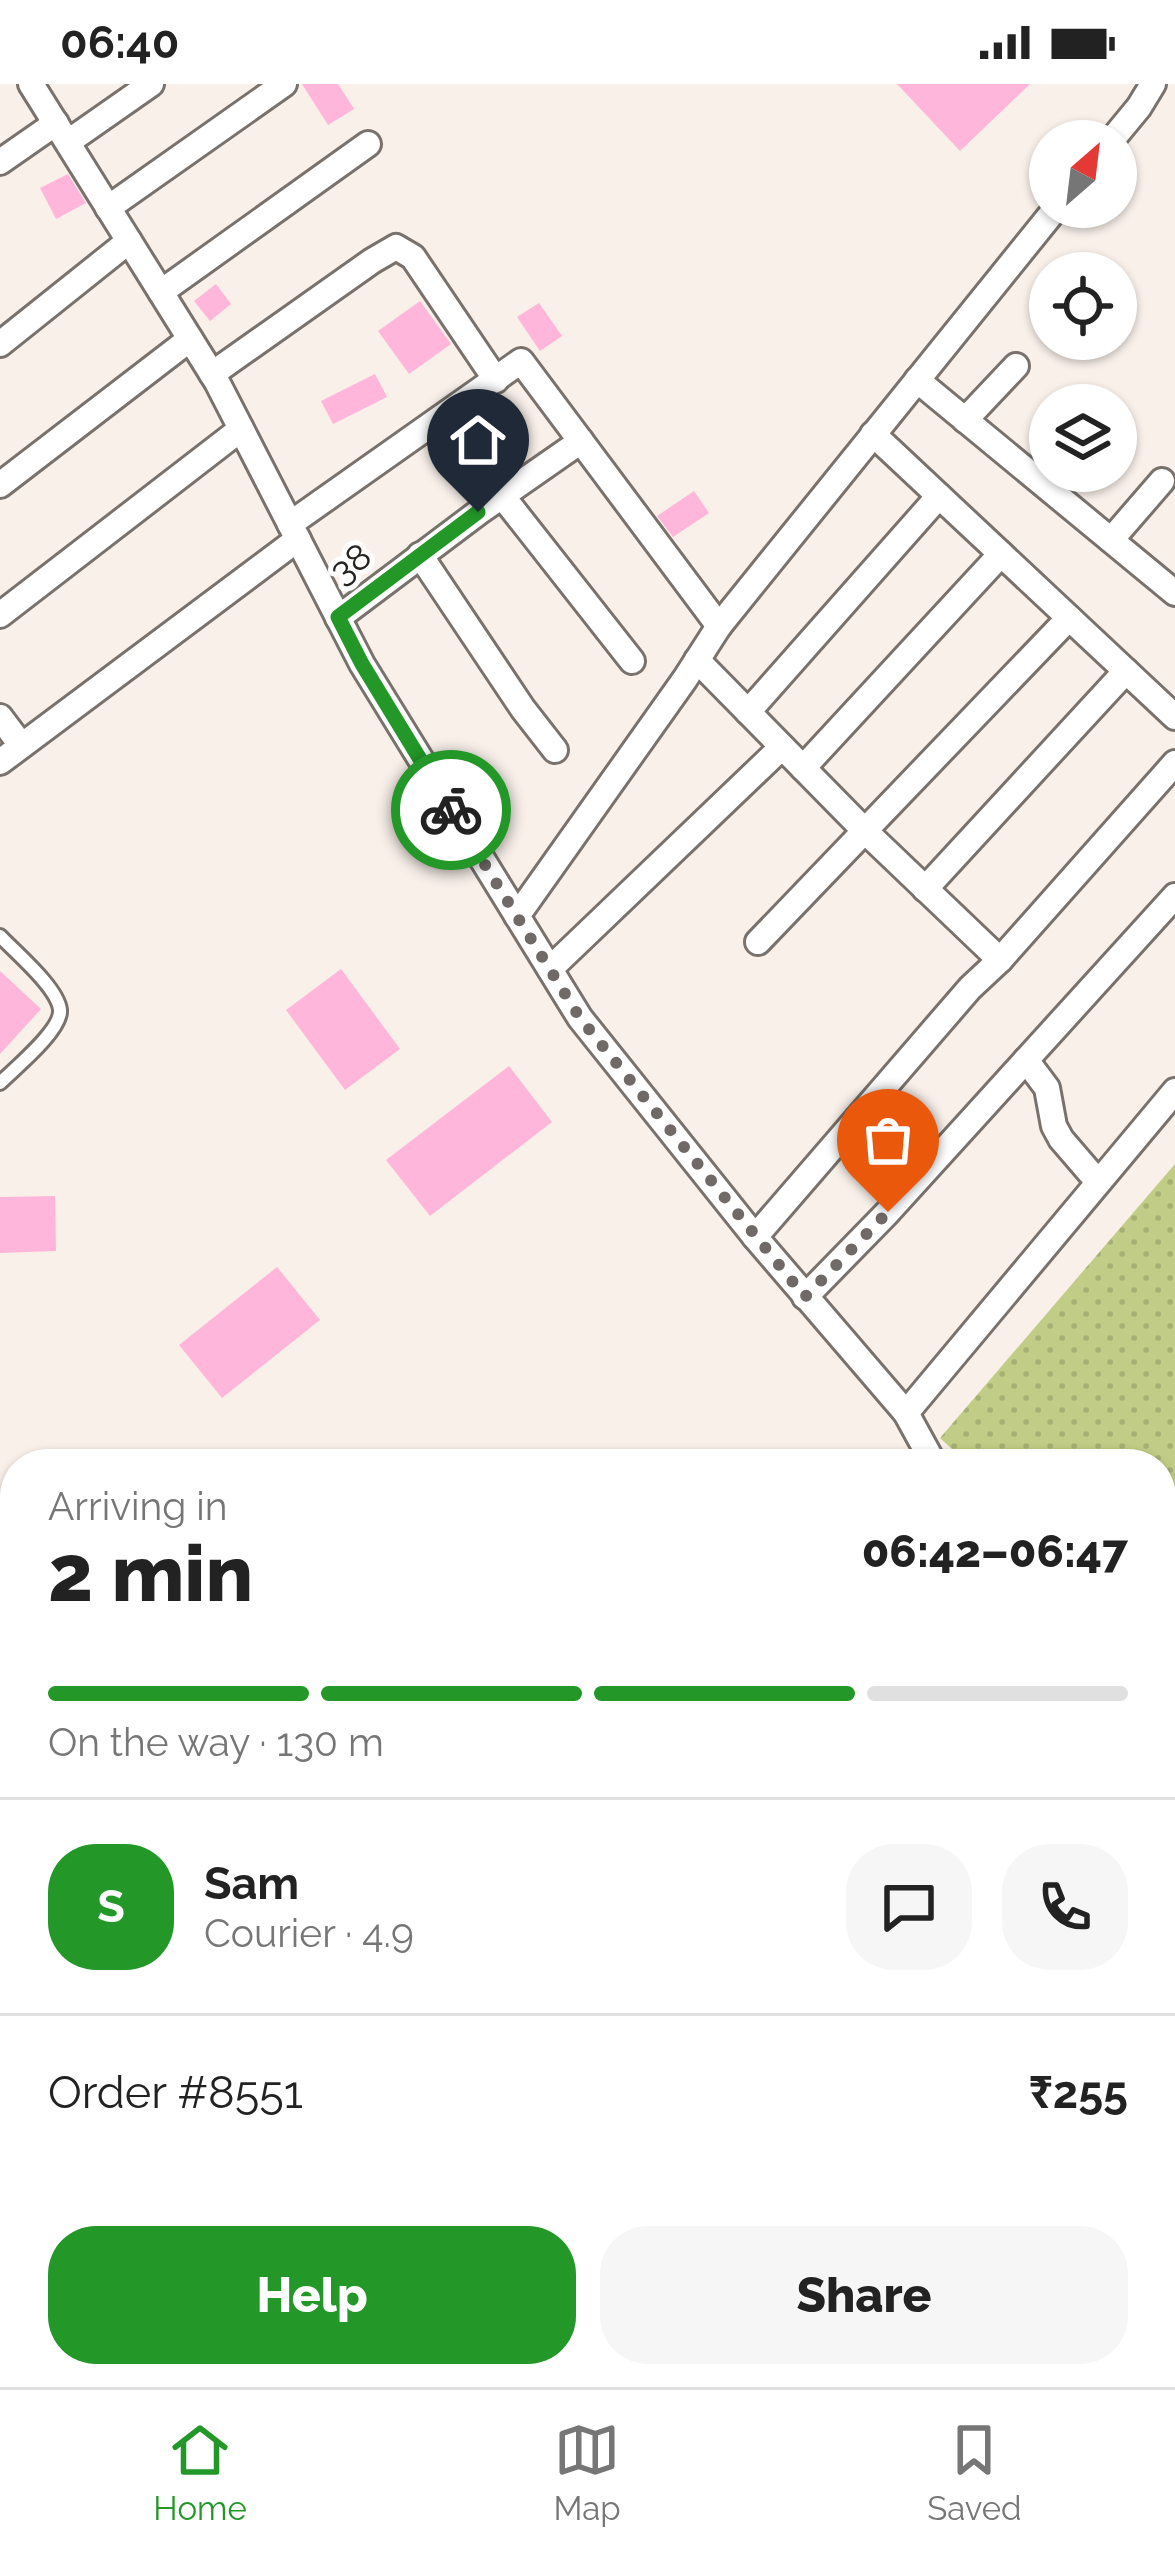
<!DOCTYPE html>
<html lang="en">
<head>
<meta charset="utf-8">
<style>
	body { margin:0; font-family:Raleway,sans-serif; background:#f6f6f6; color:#222; height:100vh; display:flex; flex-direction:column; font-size:45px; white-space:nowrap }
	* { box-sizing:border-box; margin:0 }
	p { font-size:39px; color:#767676 }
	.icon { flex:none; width:66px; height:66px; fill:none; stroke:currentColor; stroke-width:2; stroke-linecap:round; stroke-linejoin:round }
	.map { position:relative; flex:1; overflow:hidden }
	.details { position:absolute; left:0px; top:1365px; width:1176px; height:939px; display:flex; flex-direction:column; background:#fff; border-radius:48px 48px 0 0; box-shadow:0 3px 9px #0004 }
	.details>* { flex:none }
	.needle { width:78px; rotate:28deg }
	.buttons { position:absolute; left:1029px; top:36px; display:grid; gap:24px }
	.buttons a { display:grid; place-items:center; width:108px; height:108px; border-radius:50%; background:#fff; box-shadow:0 3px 9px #0004; font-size:60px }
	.pin { position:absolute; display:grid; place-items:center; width:102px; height:102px; color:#fff; margin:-123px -51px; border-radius:50% 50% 50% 0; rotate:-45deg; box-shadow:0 0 12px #0007 }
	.pin .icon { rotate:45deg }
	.courier { position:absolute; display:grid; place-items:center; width:120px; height:120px; margin:-60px; border:9px solid #239828; border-radius:50%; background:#fff; color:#222; box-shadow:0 3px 15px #0007 }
	.summary em { font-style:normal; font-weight:800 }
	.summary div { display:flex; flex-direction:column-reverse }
	.summary { display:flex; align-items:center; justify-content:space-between; height:204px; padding:0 48px }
	h1 { font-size:78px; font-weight:800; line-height:90px }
	.bar { display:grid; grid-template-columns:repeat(4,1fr); gap:18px 12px; align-content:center; height:144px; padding:0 48px }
	.bar i { height:15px; border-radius:9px; background:#e0e0e0 }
	.bar .active { background:#239828 }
	.bar p { grid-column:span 4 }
	.line { display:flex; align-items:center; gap:30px; padding:0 48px; border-top:3px solid #e0e0e0 }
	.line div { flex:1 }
	.round { display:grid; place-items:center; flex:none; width:126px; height:126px; border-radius:48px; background:#f6f6f6 }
	.action { display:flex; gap:24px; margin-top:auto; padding:24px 48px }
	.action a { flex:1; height:138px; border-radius:48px; background:#239828; color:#fff; font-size:48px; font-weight:800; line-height:138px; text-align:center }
	.action a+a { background:#f6f6f6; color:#222 }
	.status { display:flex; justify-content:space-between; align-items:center; height:84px; padding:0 60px; background:#fff; direction:ltr }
	.status svg { height:33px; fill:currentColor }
	.dock { display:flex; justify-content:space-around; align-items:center; height:168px; border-top:3px solid #e0e0e0; background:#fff; font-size:33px; color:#767676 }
	.dock a { display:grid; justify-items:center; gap:6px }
	.dock .active { color:#239828 }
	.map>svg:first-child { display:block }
	.grass { fill:url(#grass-dots) }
	.building { fill:#ffb6da }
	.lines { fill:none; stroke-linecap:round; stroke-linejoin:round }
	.lane-casing { stroke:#79726c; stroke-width:18 }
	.street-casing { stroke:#79726c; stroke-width:30 }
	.secondary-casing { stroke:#79726c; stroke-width:39 }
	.lane { stroke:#fff; stroke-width:12 }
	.street { stroke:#fff; stroke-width:24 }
	.secondary { stroke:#fff; stroke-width:33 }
	.done { stroke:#6f6a67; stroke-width:12; stroke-dasharray:0 21.6 }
	.route { stroke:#239828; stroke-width:15 }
	.labels { text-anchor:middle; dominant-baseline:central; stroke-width:10; stroke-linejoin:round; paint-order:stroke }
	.street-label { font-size:36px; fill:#252220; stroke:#fff }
</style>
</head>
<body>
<div class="status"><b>06:40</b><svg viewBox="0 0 49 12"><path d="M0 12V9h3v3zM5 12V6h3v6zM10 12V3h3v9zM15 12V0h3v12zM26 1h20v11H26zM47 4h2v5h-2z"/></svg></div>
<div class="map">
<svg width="1175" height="2303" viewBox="0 0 1175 2303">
	<defs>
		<pattern id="grass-dots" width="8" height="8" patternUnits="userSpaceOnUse" patternTransform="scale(3)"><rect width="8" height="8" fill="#c1cd86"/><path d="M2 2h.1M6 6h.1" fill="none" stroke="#a6b073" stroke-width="1.8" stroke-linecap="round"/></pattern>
	</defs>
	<rect width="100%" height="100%" fill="#f9f0ea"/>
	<path class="grass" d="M1175 1080V1516L1161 1533V1380H968L940 1354Z"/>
	<g class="building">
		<path d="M302 0H338L354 25 328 41Z"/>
		<path d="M897 0H1030L960 67Z"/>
		<path d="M68 90 86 119 56 135 40 104Z"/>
		<path d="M216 200 231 220 210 237 194 217Z"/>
		<path d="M420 217 451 260 409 290 378 247Z"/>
		<path d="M539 219 562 252 540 267 517 233Z"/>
		<path d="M375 290 387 313 333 340 321 317Z"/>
		<path d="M694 407 709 429 673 453 657 432Z"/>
		<path d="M341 885 400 965 345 1006 286 926Z"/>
		<path d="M0 887 41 925 0 970Z"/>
		<path d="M509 982 552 1038 430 1132 386 1076Z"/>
		<path d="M55 1112 56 1167 0 1169V1113Z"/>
		<path d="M277 1183 320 1236 222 1314 179 1261Z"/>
	</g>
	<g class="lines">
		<defs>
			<g id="lane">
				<path d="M0 852C15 868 58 904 60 926 62 946 14 985 0 999"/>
				<path d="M1175 1702 1162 1728 1175 1755"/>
				<path d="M1161 1787 1175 1768"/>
				<path d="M1163 1851 1165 1867 1175 1880"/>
				<path d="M15 1954C2 1966 0 1972 8 1989L15 1990"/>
				<path d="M0 2214 15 2225"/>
				<path d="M104 2289 118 2303"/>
				<path d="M548 2289 562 2303"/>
				<path d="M978 2289 991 2303"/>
			</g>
			<g id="street">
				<path d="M31 0 217 298 362 580 580 934 755 1153 906 1329 934 1380"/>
				<path d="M1111 57 1139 23 1153 0"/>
				<path d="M68 58 151 0"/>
				<path d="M0 78 56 39"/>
				<path d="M108 124 284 0"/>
				<path d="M161 208 368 60"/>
				<path d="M0 260 129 157"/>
				<path d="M212 290 372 177 396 163 413 173 496 296"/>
				<path d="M917 296 1175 509"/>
				<path d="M965 336 1016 282"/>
				<path d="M873 350 1175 633"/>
				<path d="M0 401 190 255"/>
				<path d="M503 413 632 577"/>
				<path d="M290 440 521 277 719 542"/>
				<path d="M1111 456 1162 397"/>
				<path d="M420 471 523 625 555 666"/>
				<path d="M0 531 241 345"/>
				<path d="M338 534 479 428 581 357"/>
				<path d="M697 576 865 747 1000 876"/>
				<path d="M748 628 939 412"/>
				<path d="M0 633 21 661"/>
				<path d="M0 678 298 455"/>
				<path d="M803 684 1001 470"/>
				<path d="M925 805 1126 587"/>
				<path d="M517 832 685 595 719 542 1057 123"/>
				<path d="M758 858 1069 534"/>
				<path d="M550 885 782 663"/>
				<path d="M1026 976 1047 1004 1054 1042 1061 1055 1098 1098"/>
				<path d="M755 1153 970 904 1000 876 1175 679"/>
				<path d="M805 1213 888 1128 1175 812"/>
				<path d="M906 1329 1175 1007"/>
			</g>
			<g id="secondary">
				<path d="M1161 1580 1175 1592"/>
				<path d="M0 1759 15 1743"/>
			</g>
		</defs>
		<use href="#lane" class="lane-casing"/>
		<use href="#street" class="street-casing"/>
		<use href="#secondary" class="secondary-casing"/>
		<use href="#lane" class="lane"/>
		<use href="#street" class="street"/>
		<use href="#secondary" class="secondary"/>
	</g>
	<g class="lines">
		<path class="done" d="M451 726 580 934 805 1213 888 1128"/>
		<path class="route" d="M451 726 362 580 338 533 478 428"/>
	</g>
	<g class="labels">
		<g class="street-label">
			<text transform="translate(350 479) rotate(-37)">38</text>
		</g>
	</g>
</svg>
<div class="buttons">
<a><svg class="needle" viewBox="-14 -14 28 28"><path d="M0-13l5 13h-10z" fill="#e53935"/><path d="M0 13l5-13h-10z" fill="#767676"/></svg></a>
<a><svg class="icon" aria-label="locate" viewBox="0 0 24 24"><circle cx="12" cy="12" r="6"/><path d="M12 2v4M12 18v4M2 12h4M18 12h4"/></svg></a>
<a><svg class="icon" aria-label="layers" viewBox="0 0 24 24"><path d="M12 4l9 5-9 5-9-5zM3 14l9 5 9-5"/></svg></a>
</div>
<div class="pin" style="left:888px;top:1128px;background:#ea580c"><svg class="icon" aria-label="bag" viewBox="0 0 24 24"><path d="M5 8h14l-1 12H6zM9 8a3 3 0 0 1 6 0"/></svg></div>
<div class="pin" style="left:478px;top:428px;background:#1f2937"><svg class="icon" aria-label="home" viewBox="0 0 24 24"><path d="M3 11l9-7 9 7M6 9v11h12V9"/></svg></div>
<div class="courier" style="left:451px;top:726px"><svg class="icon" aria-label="bike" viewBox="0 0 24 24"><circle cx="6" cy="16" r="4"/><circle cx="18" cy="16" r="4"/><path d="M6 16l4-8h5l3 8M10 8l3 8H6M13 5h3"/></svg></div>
<section class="details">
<div class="summary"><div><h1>2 min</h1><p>Arriving in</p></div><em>06:42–06:47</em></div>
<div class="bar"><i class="active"></i><i class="active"></i><i class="active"></i><i></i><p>On the way · 130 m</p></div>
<div class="line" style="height:216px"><b class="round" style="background:#239828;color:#fff">S</b><div><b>Sam</b><p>Courier · 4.9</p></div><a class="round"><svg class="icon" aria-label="chat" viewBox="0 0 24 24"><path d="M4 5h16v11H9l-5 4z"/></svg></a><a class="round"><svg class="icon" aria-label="phone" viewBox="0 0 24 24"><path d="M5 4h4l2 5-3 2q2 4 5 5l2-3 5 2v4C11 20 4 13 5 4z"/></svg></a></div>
<div class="line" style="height:156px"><div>Order #8551</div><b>₹255</b></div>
<div class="action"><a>Help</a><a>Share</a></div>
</section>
</div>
<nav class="dock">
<a class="active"><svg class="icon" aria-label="home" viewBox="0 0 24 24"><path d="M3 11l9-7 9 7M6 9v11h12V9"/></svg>Home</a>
<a><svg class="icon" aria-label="map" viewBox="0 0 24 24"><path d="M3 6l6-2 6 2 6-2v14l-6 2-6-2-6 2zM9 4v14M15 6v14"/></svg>Map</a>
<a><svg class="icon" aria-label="saved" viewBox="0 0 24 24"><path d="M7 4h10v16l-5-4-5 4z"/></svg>Saved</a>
</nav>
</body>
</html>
